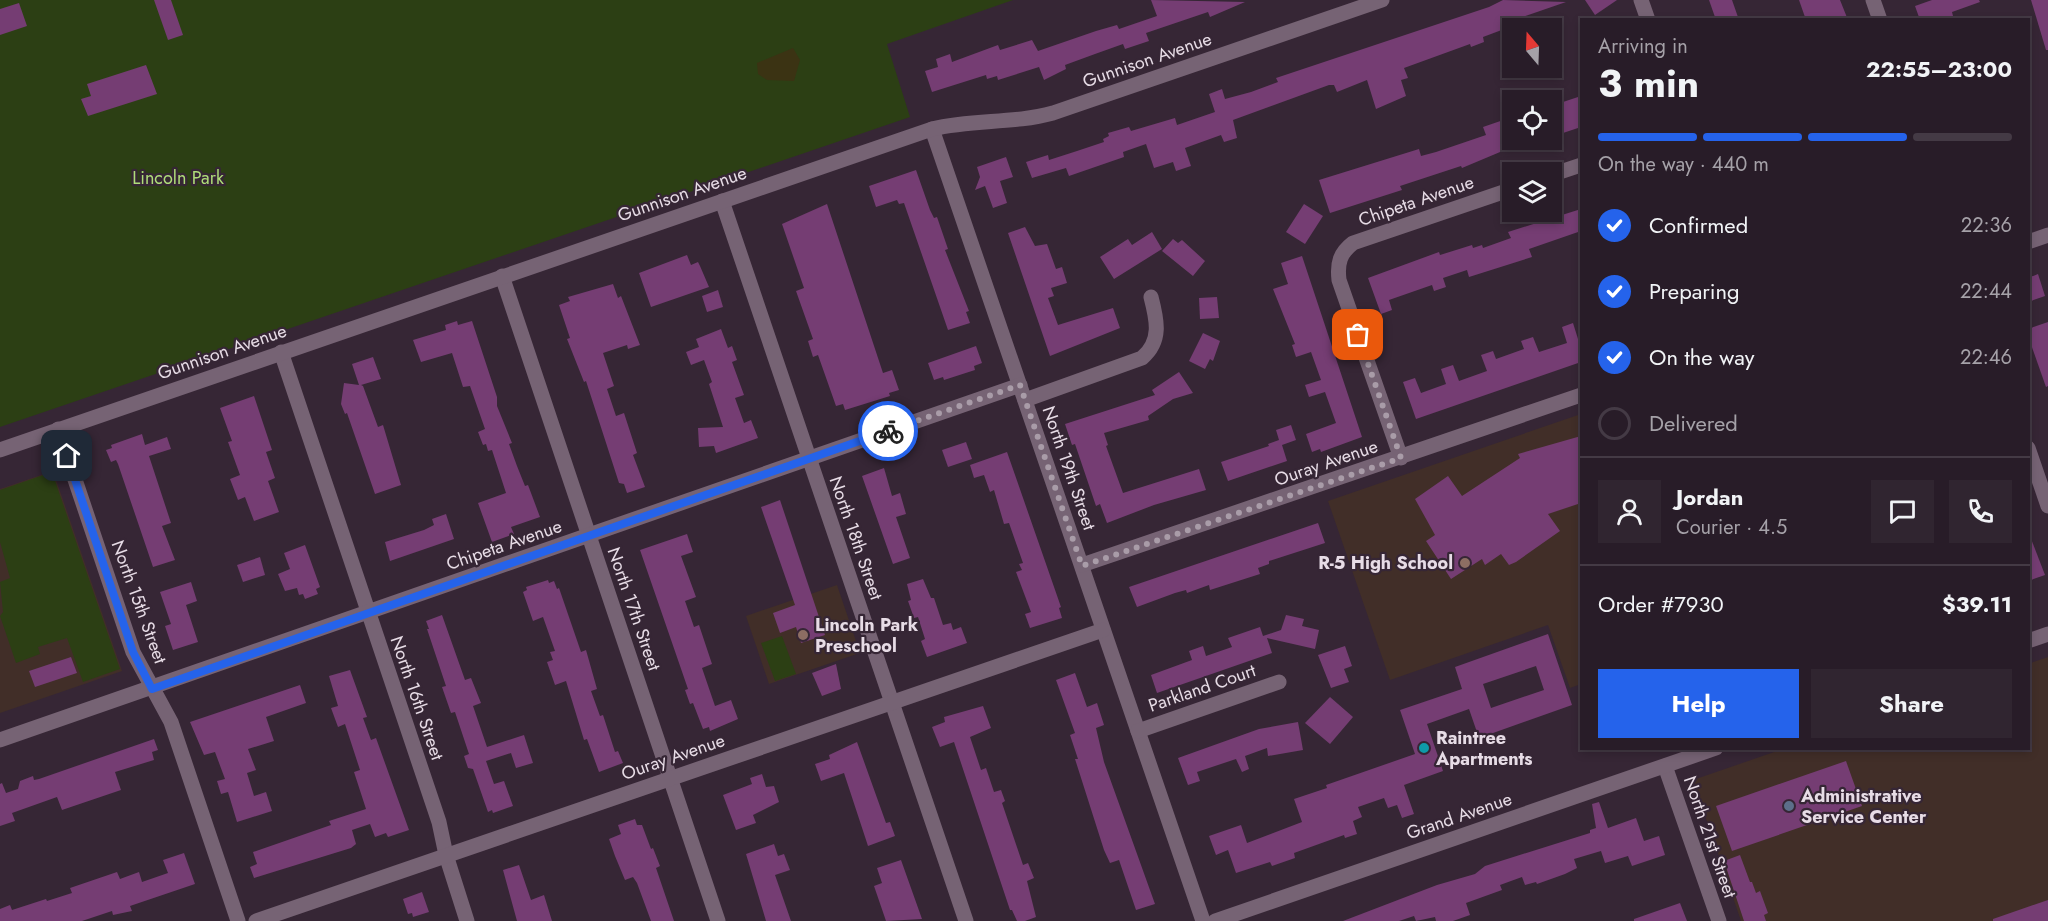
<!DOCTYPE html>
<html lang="en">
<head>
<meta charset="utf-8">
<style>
	body { margin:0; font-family:Jost,sans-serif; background:#302530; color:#f1f3f6; height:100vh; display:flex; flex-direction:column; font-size:22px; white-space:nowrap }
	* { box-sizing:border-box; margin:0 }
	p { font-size:20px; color:#a5a1a8 }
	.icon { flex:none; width:33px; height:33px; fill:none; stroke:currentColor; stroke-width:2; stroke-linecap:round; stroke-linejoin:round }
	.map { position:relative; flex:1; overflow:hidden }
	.panel { position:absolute; left:1580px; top:18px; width:450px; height:732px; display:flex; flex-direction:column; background:#281c28; border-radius:0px; box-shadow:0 3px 9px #0003,0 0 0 2px #443a45 }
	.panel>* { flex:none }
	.needle { width:39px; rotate:341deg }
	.fabs { position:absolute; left:1502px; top:18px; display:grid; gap:12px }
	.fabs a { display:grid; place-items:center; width:60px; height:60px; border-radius:0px; background:#281c28; box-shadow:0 3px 9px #0003,0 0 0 2px #443a45; font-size:30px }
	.pin { position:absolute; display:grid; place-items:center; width:51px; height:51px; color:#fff; margin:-26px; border-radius:12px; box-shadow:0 3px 9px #0006 }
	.courier { position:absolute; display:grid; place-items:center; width:60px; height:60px; margin:-30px; border:4px solid #2563eb; border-radius:50%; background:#fff; color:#222; box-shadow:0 2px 8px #0007 }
	.head em { font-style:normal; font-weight:700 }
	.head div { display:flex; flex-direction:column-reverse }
	.head { display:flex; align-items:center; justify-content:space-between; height:102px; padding:0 18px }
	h1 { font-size:39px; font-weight:700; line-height:45px }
	.bar { display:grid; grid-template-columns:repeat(4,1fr); gap:9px 6px; align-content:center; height:72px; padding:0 18px }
	.bar i { height:8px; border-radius:4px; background:#443a45 }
	.bar .selected { background:#2563eb }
	.bar p { grid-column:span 4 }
	.line { display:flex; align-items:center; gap:15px; padding:0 18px; border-top:2px solid #443a45 }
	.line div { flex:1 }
	.round { display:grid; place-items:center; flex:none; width:63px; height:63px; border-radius:0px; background:#302530 }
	ol { padding:0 18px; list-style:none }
	li { display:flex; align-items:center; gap:18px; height:66px }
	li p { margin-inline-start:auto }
	li .icon { padding:6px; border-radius:50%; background:#2563eb; color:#fff; stroke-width:4 }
	li:last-child { color:#a5a1a8 }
	li i { width:33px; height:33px; border:3px solid #443a45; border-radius:50% }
	.action { display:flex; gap:12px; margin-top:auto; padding:12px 18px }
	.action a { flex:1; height:69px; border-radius:0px; background:#2563eb; color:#fff; font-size:24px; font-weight:700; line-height:69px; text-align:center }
	.action a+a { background:#302530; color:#f1f3f6 }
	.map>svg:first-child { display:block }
	.education { fill:#412e28 }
	.green { fill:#2c3f14 }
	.sand { fill:#3b3313 }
	.building { fill:#753d73; fill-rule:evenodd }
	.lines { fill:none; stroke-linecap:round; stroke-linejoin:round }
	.minor { stroke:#766374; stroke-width:15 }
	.done { stroke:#a99ca8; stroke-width:6; stroke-dasharray:0 10.8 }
	.route { stroke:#2563eb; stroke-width:8 }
	.education-dot { fill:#8d6e63; stroke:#362635; stroke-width:2 }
	.culture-dot { fill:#0f9aa8; stroke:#362635; stroke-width:2 }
	.service-dot { fill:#5c6f8a; stroke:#362635; stroke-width:2 }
	.labels { text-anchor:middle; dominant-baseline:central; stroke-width:4.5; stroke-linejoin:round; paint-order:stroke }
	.street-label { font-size:18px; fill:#e7dce6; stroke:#362635 }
	.park-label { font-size:18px; fill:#afdd79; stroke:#362635 }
	.poi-label { font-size:18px; font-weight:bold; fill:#e7dce6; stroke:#362635; text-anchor:start }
</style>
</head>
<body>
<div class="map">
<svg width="2048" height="921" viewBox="0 0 2048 921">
	<rect width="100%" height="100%" fill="#362635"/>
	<g class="education">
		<path d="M1581 414V684L1570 688 1548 625 1390 680 1328 501Z"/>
		<path d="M53 471 122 671 0 713V489Z"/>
		<path d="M837 585 860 653 769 684 746 616Z"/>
		<path d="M2048 657V921H1741L1693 780 1783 749 2028 748V664Z"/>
	</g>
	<g class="green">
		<path d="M0 0H1013L887 44 910 117 0 427Z"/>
		<path d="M52 472 120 669 83 682 67 638 38 647 40 654 16 663 0 616 3 612 0 582 10 578 0 542V490Z"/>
		<path d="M782 636 796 674 775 681 761 643Z"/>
	</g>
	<path class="sand" d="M793 48 800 60 794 81 767 80 758 74 757 63Z"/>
	<g class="building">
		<path d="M154 0H171L183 35 168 40Z"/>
		<path d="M1151 0 1245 2 1210 17 1208 12 1146 33 1149 41 1125 49 1123 44 1095 54 1065 65 1066 69 1044 80 1039 67 998 80 997 76 987 79 986 75 932 92 925 71 938 67 936 59 950 54 952 62 998 45 1000 50 1032 40 1038 51 1096 31 1117 25 1119 29 1157 16Z"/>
		<path d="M1503 0 1566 2 1505 23 1507 28 1483 37 1484 42 1471 47 1470 44 1404 68 1408 78 1401 80 1406 96 1376 109 1367 80 1337 92 1334 85H1329L1233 120 1237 138 1224 142 1221 135 1185 148 1191 166 1176 171 1173 162 1154 168 1146 144 1123 152 1124 157 1069 176 1066 168 1032 178 1026 162 1048 155 1049 160 1077 151 1104 142 1103 139 1109 136 1108 133 1129 127 1131 131 1175 118 1177 125 1215 112 1209 94 1222 89 1225 99 1251 92 1278 82 1276 78 1489 7Z"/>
		<path d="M1585 0H1617L1595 15Z"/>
		<path d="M1709 0H1732L1739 20H1716Z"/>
		<path d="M1799 0H1840L1848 20H1806Z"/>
		<path d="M1932 0H1979L1980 2 1952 12 1954 20H1920L1915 6Z"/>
		<path d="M2031 0H2048V50H2046Z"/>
		<path d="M19 3 27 26 0 35V9Z"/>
		<path d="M146 65 157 94 88 116 81 99 91 96 87 84Z"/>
		<path d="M1581 96V127L1551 137V106Z"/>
		<path d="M1512 117V147L1462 168 1461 166 1400 186 1402 190 1330 213 1319 180 1419 149 1421 156 1436 152 1486 135 1483 127Z"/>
		<path d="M1006 157 1013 177 1000 181 1007 203 993 208 985 186 975 190 980 177 977 167Z"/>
		<path d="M916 170 930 210 934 218 937 217 948 249 945 250 969 311 966 312 970 323 948 330 904 203 899 204 897 200 876 207 869 186Z"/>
		<path d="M827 204 883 373 892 370 899 390 889 393 890 396 845 410 843 404 836 406 818 355 813 357 808 341 813 339 796 291 804 288 782 224Z"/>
		<path d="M1304 204 1323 216 1305 244 1286 232Z"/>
		<path d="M1581 209V231L1529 249 1532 257 1469 277 1467 270 1443 278 1446 287 1434 291 1432 285 1389 300 1392 310 1381 314 1368 278 1439 252 1440 255 1472 245 1473 248 1482 245 1483 248 1511 238 1508 232Z"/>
		<path d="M1025 227 1035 246 1047 244 1056 269 1062 267 1067 283 1051 288 1054 296 1048 298 1058 325 1113 308 1120 328 1050 356 1008 233Z"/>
		<path d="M1152 232 1162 249 1114 279 1100 257 1128 239 1132 245Z"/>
		<path d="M1173 239 1178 243 1182 240 1205 261 1193 276 1162 251Z"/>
		<path d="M687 255 691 265 698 262 700 266 709 287 651 307 639 273Z"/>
		<path d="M1302 256 1362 437 1321 452 1320 449 1312 452 1306 434 1336 423 1325 392 1309 397 1305 385 1321 380 1311 352 1296 357 1292 345 1295 344 1273 289 1288 284 1281 263Z"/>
		<path d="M2038 274 2045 296 2028 302V278Z"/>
		<path d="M613 284 618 298 621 296 640 345 628 349 627 345 603 353 614 386 607 389 616 416 624 413 637 453 633 455 645 487 627 493 624 484 619 483 586 381 584 382 567 339 570 338 559 305 570 301 568 297Z"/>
		<path d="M718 290 723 307 707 312 702 296Z"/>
		<path d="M1217 297 1219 318 1200 319 1199 298Z"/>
		<path d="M457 321 458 325 472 321 497 397V406L512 443 509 444 517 466 525 486 528 485 540 517 511 527 514 534 492 542 478 503 506 493 492 450 488 451 486 444 483 445 478 432 485 429 470 386 463 387 452 353 421 362 413 340 446 330 445 325Z"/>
		<path d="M2048 322V386L2046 387 2028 336V329Z"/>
		<path d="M1573 323 1578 339 1581 338V362L1416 419 1403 382 1415 378 1421 393 1446 384 1441 369 1453 365 1459 381 1487 371 1481 355 1493 351 1496 359 1524 349 1521 341 1533 337 1539 352 1567 343 1562 327Z"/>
		<path d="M721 329 728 348 732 346 737 360 732 362 744 395 735 398 744 423 751 420 758 438 716 453 714 446 699 447 698 428 723 427 709 384 712 382 704 360 691 365 686 352 699 347 696 339Z"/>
		<path d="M1203 333 1220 341 1213 361 1210 359 1205 369 1189 361Z"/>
		<path d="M976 346 982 363 974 366 975 370 944 380 943 377 934 380 928 363Z"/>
		<path d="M373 357 381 379 361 385 363 386 378 427 383 425 401 485 375 494 347 413 345 414 341 404 344 383 359 385 352 364Z"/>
		<path d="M1179 372 1193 393 1173 399 1148 416 1149 420 1104 433 1108 445 1106 446 1123 493 1199 469 1206 490 1154 505 1107 523 1100 504 1096 506 1075 444 1072 445 1065 424 1155 395 1152 390Z"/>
		<path d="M254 396 272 450 266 452 275 478 268 481 279 512 254 521 245 497 238 500 230 479 240 475 228 442 232 441 220 408Z"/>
		<path d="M1291 425 1296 440 1282 445 1287 461 1228 481 1221 462 1269 446 1268 444 1279 440 1276 430Z"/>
		<path d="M142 434 145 445 167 437 171 449 149 456 171 523 162 526 175 560 153 567 118 464 116 460 111 462 106 450 112 448 111 445Z"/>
		<path d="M1581 436V503L1548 514 1560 531 1516 562 1509 565 1501 554 1485 565 1482 559 1451 579 1426 541 1435 535 1415 499 1448 476 1462 496 1520 458 1518 454Z"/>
		<path d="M966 442 972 459 948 467 942 450Z"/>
		<path d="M1007 452 1061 607 1059 608 1062 618 1030 628 1025 614 1031 612 1016 572 1022 570 1019 564 1023 563 1009 523 1004 524 994 490 990 492 984 475 974 478 970 465Z"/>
		<path d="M884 468 892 496 900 493 906 514 896 517 910 558 893 564 862 476Z"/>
		<path d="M780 500 825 635 801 643 796 627 780 633 773 613 795 605 761 507Z"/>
		<path d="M446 514 454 539 390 561 385 542 424 530 434 525 432 519Z"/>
		<path d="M1318 523 1325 543 1269 561V564L1258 568 1260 574 1210 590 1209 585 1187 593 1186 590 1175 593 1137 607 1129 587Z"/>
		<path d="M2028 531 2045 575 2028 581Z"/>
		<path d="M687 534 693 552 681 556 696 597 685 601 694 627 699 625 712 664 702 668 715 706 731 700 738 719 710 731 709 727 703 729 693 703 690 704 685 690 688 689 640 550Z"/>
		<path d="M305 545 320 587 316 589 318 594 305 599 303 594 299 595 297 588 285 591 278 574 290 569 284 553Z"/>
		<path d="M260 557 265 575 243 582 237 565Z"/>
		<path d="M923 579 931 598H934L943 625 951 623 953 630 961 627 967 643 927 657 921 641 925 639 918 617 914 618 908 601 911 600 907 584Z"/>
		<path d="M548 580 549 583 554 581 557 589 559 588 581 652 586 650 597 689 591 691 600 716 603 715 615 752 618 751 623 763 599 772 587 739 584 740 566 681 555 685 547 662 553 660 550 652 555 651 543 617 533 621 523 592 527 590 526 587Z"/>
		<path d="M191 582 197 601 186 605 198 642 173 650 165 626 171 624 160 592Z"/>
		<path d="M442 615 465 680 471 678 481 703 473 706 487 747 524 735 533 763 516 768 511 753 486 761 494 784 504 781 513 806 493 813 492 810 488 812 473 769 468 768 464 756 469 754 455 712 451 713 442 687 446 686 427 629H429L426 621Z"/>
		<path d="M1286 615 1304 619 1302 626 1319 630 1315 649 1267 638 1272 653 1157 693 1151 675 1192 660 1189 651 1203 646 1206 656 1232 647 1228 638 1260 627 1263 636 1281 630Z"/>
		<path d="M1548 634 1572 705 1479 738 1469 709 1427 724 1443 771 1404 785 1414 814 1402 818 1397 805 1388 808 1384 798 1358 807 1362 817 1353 821 1357 834 1345 838 1344 835 1294 853 1295 858 1272 866 1270 862 1236 873 1228 850 1216 855 1209 836 1241 825 1247 843 1302 822 1294 799 1327 788 1326 785 1415 754 1400 710 1462 689 1455 667ZM1536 666 1544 690 1491 708 1483 684Z"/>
		<path d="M1345 646 1352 666 1344 669 1349 682 1331 688 1318 655Z"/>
		<path d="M71 657 77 673 35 687 29 671Z"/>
		<path d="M836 664 841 689 822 696 812 673Z"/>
		<path d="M350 670 367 717 363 718 371 740 376 738 409 830 388 837 386 833 375 837 370 824 352 830 356 844 351 848 254 878 250 867 257 864 253 852 331 825 329 821 366 809 354 772 360 770 345 724 338 727 331 708 338 706 329 676Z"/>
		<path d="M1075 673 1087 707 1097 703 1104 725 1096 728 1104 762 1155 904 1136 910 1119 860 1110 863 1104 850 1075 759H1078L1070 735 1075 733 1056 680Z"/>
		<path d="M300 685 306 703 266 717 274 741 248 749 256 770 247 773 254 796 266 792 272 811 237 822 228 792 221 794 217 781 225 779 215 752 204 755 190 722Z"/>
		<path d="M1330 697 1353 717 1330 744 1305 723Z"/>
		<path d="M983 706 991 728 970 737 981 770 986 768 994 792 1001 790 1005 801 1002 803 1023 865 1028 863 1034 878 1027 881 1036 917 1025 921H1017L1012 910H1010L954 742 940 747 932 727 945 722 944 717Z"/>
		<path d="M1298 722 1303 750 1268 756 1267 748 1245 756 1249 769 1242 772 1236 759 1197 772 1200 781 1188 785 1178 758 1259 729Z"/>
		<path d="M154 739 158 750 152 752 154 760 115 772 121 790 62 810 57 797 12 813 15 821 0 826V784L2 783 6 793 18 789 20 781 33 776 34 780 39 779Z"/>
		<path d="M857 742 886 823 890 822 895 836 868 846 844 773 821 781 815 764 830 759 829 755Z"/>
		<path d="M1846 761 1862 806 1732 851 1716 806Z"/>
		<path d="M762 774 766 787 774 786 779 802 753 815 756 823 736 830 723 795 752 784 750 778Z"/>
		<path d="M1599 802 1608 828 1636 818 1644 841 1659 836 1665 855 1632 866 1628 856 1605 863 1601 851 1574 859 1577 868 1565 874 1537 884 1536 882 1525 885 1522 877 1500 885 1502 890 1466 903 1470 915 1453 921H1436L1435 917 1416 921 1414 916 1399 921H1343L1437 885 1475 874 1485 866 1590 833V830L1596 828 1592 804Z"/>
		<path d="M635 819 637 825H642L651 849 653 848 660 866 656 868 674 921H651L637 883 633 877 625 880 615 856 609 839 621 834 618 825Z"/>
		<path d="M774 844 778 856 784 854 790 870 775 875 791 921H766L746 854Z"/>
		<path d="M184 853 195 884 130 906 132 911 113 915 112 911 82 921H0V909L10 905 12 910 46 899 47 901 72 893 70 888 117 872 120 879 139 872 142 882 168 873 163 860Z"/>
		<path d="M1740 855 1750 882H1752L1756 893 1760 891 1768 913 1764 915 1766 921H1744L1724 861Z"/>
		<path d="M901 860 922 919 886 921 874 886 882 883 877 868Z"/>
		<path d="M519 865 531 900 544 895 552 921H517L503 870Z"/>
		<path d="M422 892 429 912 413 917 412 913 408 914 403 899Z"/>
		<path d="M2048 900V921H1993V919Z"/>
		<path d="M1680 903 1687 921H1634V919Z"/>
	</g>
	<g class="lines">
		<g class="minor">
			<path d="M1641 0 1648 20"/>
			<path d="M1873 0 1880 20"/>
			<path d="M932 129 1203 921"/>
			<path d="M1551 175 1581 165"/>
			<path d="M722 201 966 921"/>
			<path d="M2028 242 2048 235"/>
			<path d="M502 276 718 921"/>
			<path d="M281 352 439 822 446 855 467 921"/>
			<path d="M1025 400 1142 358C1162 341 1157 320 1151 297"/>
			<path d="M58 429 133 652 171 722 238 921"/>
			<path d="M2028 448 2048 506"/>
			<path d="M0 450 932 129C974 119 1013 124 1053 113L1382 0"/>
			<path d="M1401 458 1339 280C1337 263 1340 253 1353 243L1512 189"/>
			<path d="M1082 565 1581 395"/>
			<path d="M2028 641 2048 634"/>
			<path d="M1138 731 1279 682"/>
			<path d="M0 740 1020 385"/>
			<path d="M1665 766 1719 921"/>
			<path d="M256 921 1103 630"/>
			<path d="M1215 921 1716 748"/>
		</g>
	</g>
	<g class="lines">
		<path class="done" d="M888 431 1020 385 1082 566 1401 458 1358 335"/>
		<path class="route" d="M67 456 133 652 152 689 888 431"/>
	</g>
	<g class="education-dot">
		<circle cx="1465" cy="563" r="6"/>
		<circle cx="803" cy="635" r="6"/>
	</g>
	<circle class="culture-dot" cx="1424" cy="748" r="6"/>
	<circle class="service-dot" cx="1789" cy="806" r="6"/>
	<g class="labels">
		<g class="street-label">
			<text transform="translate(1147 60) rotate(-19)">Gunnison Avenue</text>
			<text transform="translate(682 194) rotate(-19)">Gunnison Avenue</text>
			<text transform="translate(1416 201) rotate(-19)">Chipeta Avenue</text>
			<text transform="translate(222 352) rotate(-19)">Gunnison Avenue</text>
			<text transform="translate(1326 463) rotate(-19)">Ouray Avenue</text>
			<text transform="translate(1069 468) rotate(71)">North 19th Street</text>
			<text transform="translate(856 538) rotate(71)">North 18th Street</text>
			<text transform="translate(504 545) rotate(-19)">Chipeta Avenue</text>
			<text transform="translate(139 602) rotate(70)">North 15th Street</text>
			<text transform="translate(634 609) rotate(71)">North 17th Street</text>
			<text transform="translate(1202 688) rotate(-19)">Parkland Court</text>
			<text transform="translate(417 698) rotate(71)">North 16th Street</text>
			<text transform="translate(673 757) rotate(-19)">Ouray Avenue</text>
			<text transform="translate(1459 816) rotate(-19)">Grand Avenue</text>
			<text transform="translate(1710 837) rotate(71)">North 21st Street</text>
		</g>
		<g class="park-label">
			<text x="178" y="178">Lincoln Park</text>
		</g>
		<g class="poi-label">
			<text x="1453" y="563" text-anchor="end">R-5 High School</text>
			<text x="815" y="625">Lincoln Park<tspan x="815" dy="21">Preschool</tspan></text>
			<text x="1436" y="738">Raintree<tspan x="1436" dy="21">Apartments</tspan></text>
			<text x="1801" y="796">Administrative<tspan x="1801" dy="21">Service Center</tspan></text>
		</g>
	</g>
</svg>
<div class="fabs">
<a><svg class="needle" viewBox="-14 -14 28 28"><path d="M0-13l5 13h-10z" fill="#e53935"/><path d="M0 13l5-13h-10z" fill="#a5a1a8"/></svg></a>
<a><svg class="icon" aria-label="locate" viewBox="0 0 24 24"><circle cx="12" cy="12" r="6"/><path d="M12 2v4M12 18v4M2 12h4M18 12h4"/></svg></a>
<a><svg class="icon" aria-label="layers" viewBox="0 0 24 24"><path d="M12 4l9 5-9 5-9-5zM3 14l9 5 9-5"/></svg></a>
</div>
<div class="pin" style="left:1358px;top:335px;background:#ea580c"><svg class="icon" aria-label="bag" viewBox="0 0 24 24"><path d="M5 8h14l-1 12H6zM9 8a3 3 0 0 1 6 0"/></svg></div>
<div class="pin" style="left:67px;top:456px;background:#1f2937"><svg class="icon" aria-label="home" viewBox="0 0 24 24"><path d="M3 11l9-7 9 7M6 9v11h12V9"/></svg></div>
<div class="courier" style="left:888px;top:431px"><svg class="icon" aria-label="bike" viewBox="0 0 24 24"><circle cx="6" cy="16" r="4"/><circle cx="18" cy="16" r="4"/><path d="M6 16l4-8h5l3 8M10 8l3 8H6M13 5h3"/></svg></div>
<section class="panel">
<div class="head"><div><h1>3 min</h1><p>Arriving in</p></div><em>22:55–23:00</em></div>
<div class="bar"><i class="selected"></i><i class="selected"></i><i class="selected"></i><i></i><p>On the way · 440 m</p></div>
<ol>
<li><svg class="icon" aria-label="check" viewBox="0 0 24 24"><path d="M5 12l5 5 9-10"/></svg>Confirmed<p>22:36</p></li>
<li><svg class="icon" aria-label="check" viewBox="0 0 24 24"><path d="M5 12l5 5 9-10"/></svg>Preparing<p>22:44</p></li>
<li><svg class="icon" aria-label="check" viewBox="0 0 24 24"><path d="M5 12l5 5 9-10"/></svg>On the way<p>22:46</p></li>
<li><i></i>Delivered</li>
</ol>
<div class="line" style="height:108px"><a class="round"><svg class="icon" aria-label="person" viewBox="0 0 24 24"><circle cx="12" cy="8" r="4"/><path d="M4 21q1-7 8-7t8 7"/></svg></a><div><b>Jordan</b><p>Courier · 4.5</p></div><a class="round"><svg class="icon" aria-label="chat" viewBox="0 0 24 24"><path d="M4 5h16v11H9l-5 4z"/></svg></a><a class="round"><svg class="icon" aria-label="phone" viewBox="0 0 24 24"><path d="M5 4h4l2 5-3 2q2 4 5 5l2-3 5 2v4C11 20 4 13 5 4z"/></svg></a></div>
<div class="line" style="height:78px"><div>Order #7930</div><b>$39.11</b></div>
<div class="action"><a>Help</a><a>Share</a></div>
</section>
</div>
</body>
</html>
